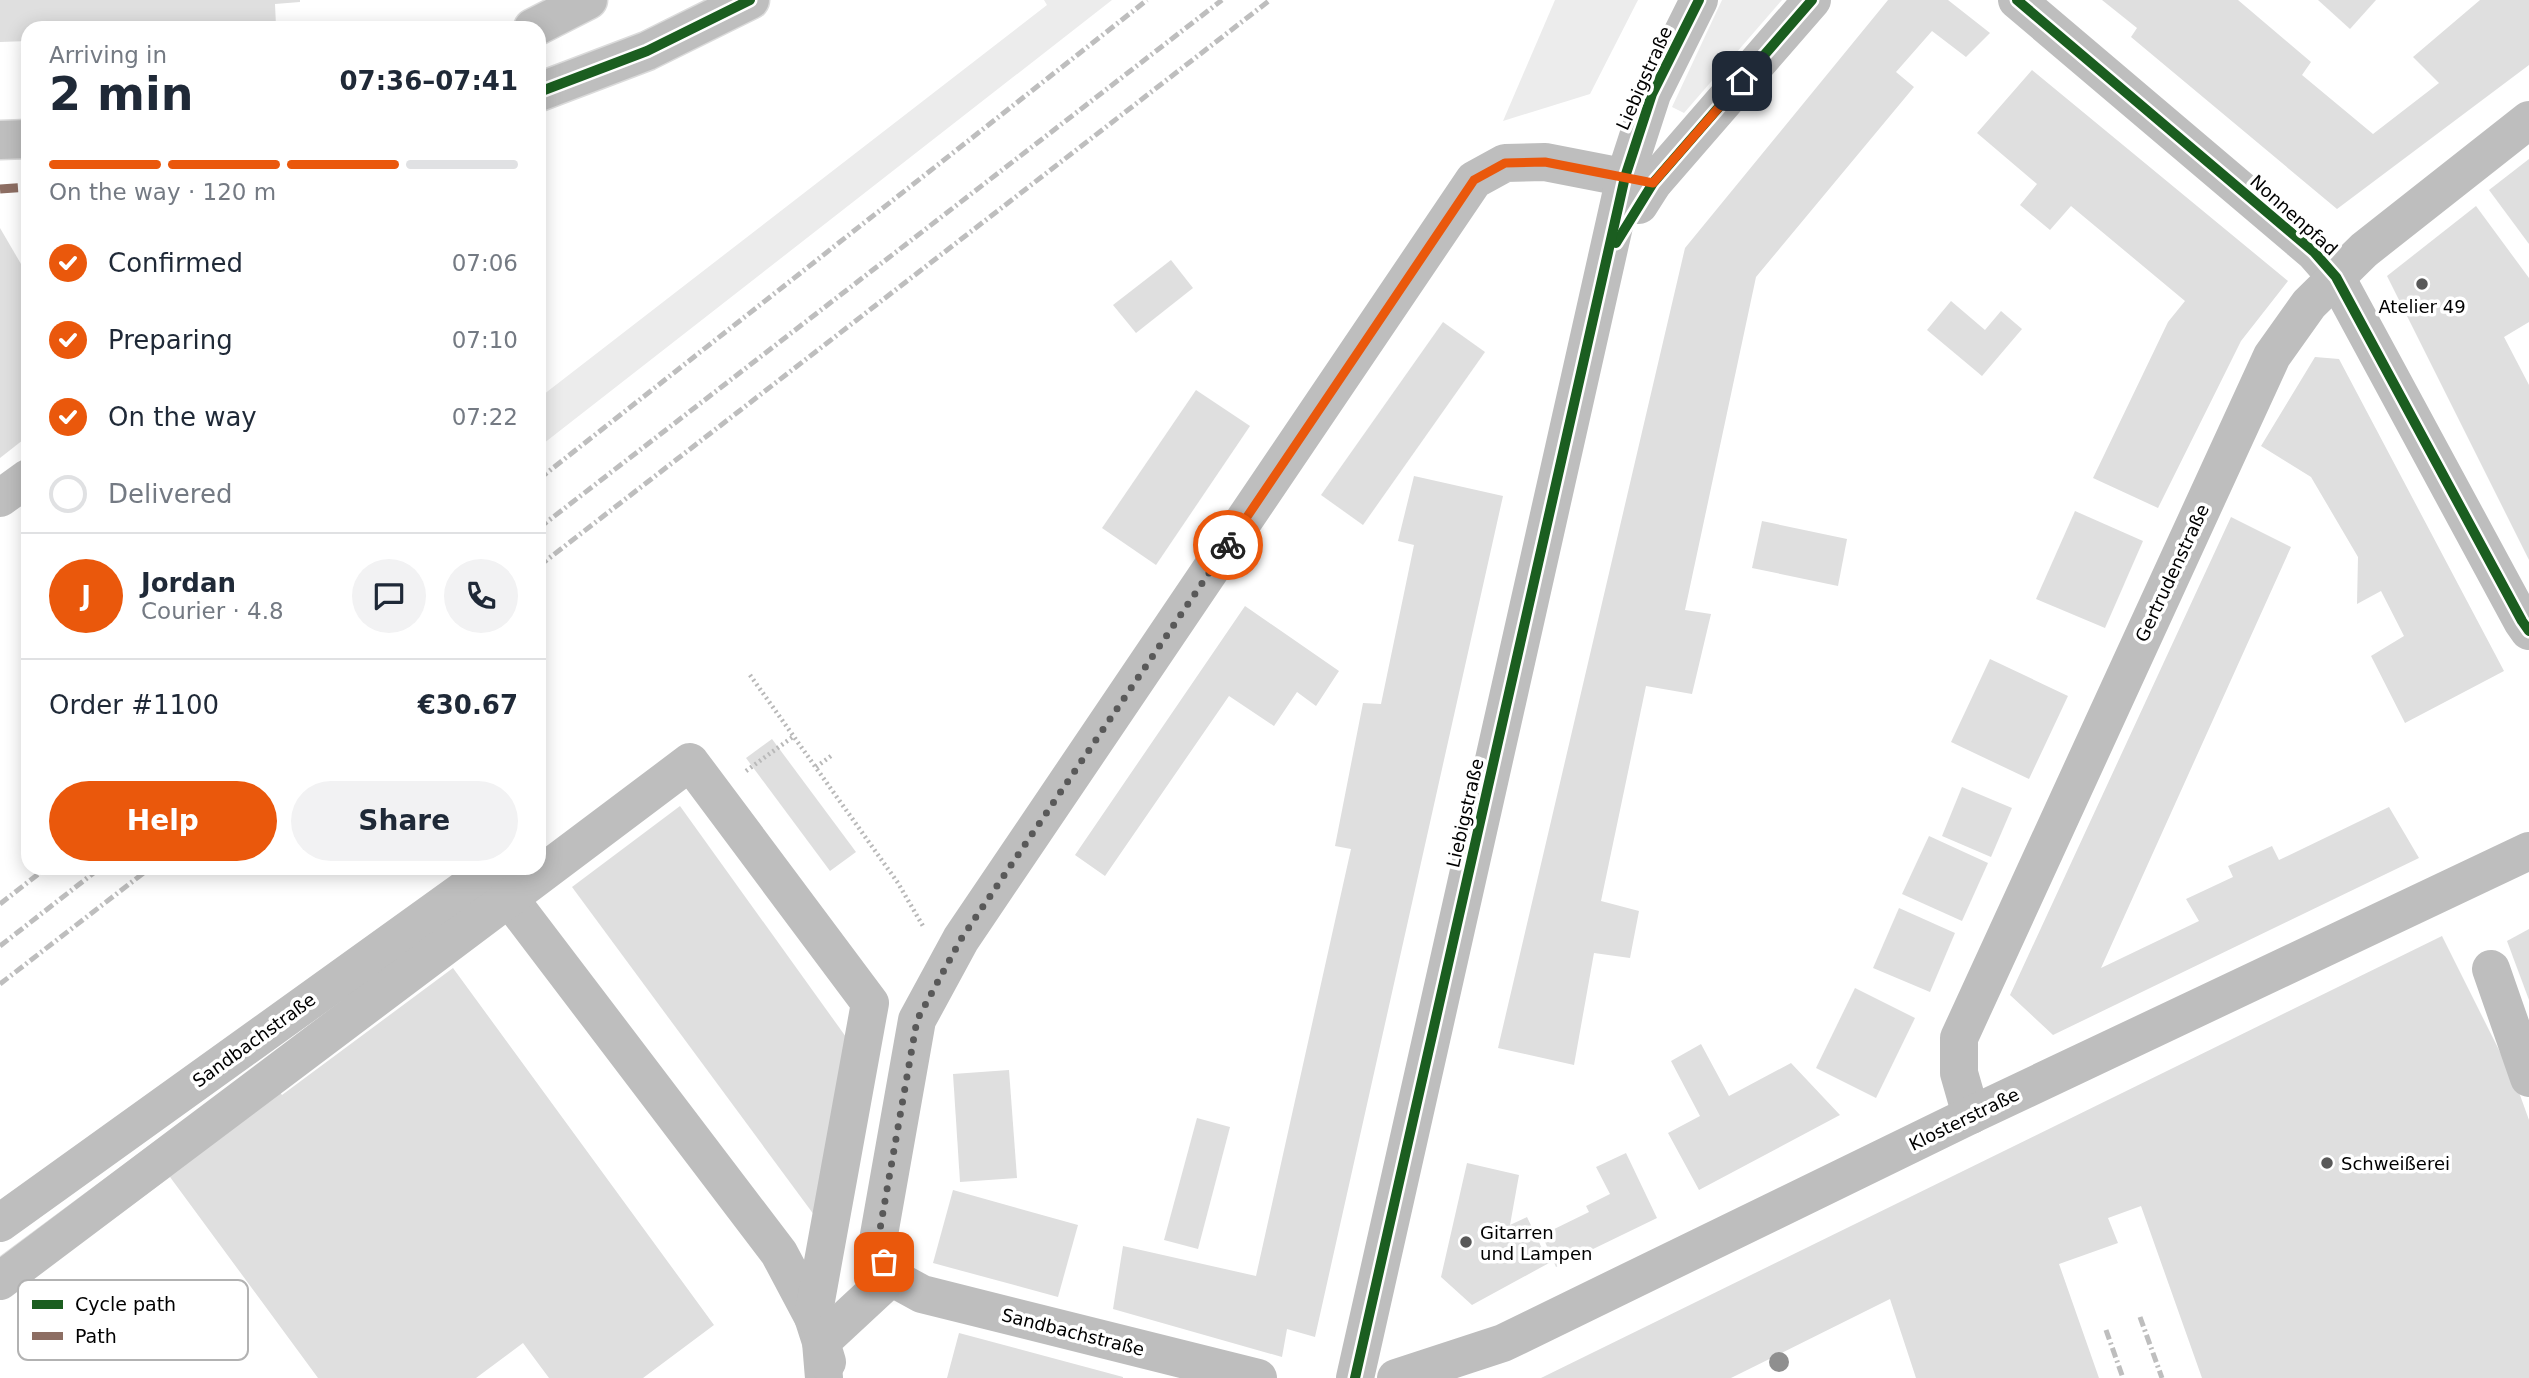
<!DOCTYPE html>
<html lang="en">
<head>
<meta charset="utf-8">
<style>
	body { margin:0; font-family:"DejaVu Sans",sans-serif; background:#f2f2f3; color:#1f2937; height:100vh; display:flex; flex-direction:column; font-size:26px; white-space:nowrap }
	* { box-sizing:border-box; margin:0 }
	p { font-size:23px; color:#747a83 }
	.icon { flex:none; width:38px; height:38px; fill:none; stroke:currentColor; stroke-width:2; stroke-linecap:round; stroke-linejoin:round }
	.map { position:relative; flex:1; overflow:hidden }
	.drawer { position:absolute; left:21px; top:21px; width:525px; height:854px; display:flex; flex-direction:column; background:#fff; border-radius:21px; box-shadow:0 4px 18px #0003 }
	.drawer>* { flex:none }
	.pin { position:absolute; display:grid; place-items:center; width:60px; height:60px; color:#fff; margin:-30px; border-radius:14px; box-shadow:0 4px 10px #0006 }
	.courier { position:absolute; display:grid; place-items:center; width:70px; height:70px; margin:-35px; border:5px solid #ea580c; border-radius:50%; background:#fff; color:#222; box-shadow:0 2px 9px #0007 }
	.headline em { font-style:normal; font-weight:600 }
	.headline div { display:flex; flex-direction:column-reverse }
	.headline { display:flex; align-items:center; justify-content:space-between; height:119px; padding:0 28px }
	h1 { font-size:46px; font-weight:600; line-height:52px }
	.bar { display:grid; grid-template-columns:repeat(4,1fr); gap:10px 7px; align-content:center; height:84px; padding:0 28px }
	.bar i { height:9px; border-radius:5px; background:#e0e1e3 }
	.bar .on { background:#ea580c }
	.bar p { grid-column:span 4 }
	.line { display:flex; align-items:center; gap:18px; padding:0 28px; border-top:2px solid #e0e1e3 }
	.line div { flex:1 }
	.round { display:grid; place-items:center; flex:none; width:74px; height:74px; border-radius:37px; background:#f2f2f3 }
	ol { padding:0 28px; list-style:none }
	li { display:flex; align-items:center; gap:21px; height:77px }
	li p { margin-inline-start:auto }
	li .icon { padding:7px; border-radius:50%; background:#ea580c; color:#fff; stroke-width:4 }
	li:last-child { color:#747a83 }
	li i { width:38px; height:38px; border:4px solid #e0e1e3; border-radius:50% }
	.primary-button { display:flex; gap:14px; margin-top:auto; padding:14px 28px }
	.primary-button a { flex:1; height:80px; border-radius:42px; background:#ea580c; color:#fff; font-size:28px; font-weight:600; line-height:80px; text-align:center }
	.primary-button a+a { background:#f2f2f3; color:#1f2937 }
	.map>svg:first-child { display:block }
	.green { fill:#ececec }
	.building { fill:#dfdfdf }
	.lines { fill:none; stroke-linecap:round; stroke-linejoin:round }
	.major-casing { stroke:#dbdbdb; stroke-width:41 }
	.path { stroke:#b9b9b9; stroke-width:4.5; stroke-dasharray:2 3.5; stroke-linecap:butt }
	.minor { stroke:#bebebe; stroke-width:38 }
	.major { stroke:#bebebe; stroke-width:38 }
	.rail { stroke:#bebebe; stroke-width:5; stroke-dasharray:10 3.5 2 3.5; stroke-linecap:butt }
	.quiet { stroke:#8d6e63; stroke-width:9; stroke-dasharray:18 9; stroke-linecap:butt }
	.cycleway-casing { stroke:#fff; stroke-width:15 }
	.cycleway { stroke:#1b5e20; stroke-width:10 }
	.tree { fill:#8f8f8f }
	.done { stroke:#595959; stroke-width:7; stroke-dasharray:0 12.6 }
	.route { stroke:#ea580c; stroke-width:9 }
	.poi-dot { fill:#595959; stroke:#fff; stroke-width:2.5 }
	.labels { text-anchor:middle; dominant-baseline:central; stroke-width:7; stroke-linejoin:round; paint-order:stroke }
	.street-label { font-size:18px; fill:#000; stroke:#fff }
	.poi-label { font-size:18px; fill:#000; stroke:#fff; text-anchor:start }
	.key { fill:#fff; stroke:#b2b2b2; stroke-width:2 }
	.key-label { font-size:19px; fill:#000 }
</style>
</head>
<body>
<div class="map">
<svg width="2529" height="1378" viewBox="0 0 2529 1378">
	<rect width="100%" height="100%" fill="#fff"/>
	<g class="green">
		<path d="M1044 0H1112L539 447V398L1047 5Z"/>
		<path d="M1555 0H1638L1590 94 1503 121Z"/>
		<path d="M1722 0H1782L1684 113 1672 107Z"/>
	</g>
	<g class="building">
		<path d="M0 0H300V2L275 4 276 26 237 28H28V41L0 42Z"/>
		<path d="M1888 0H1948L1990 33 1966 57 1932 31 1896 72 1914 87 1756 277 1685 610 1711 614 1692 694 1646 686 1601 901 1639 911 1630 958 1594 953 1574 1065 1498 1048 1685 248Z"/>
		<path d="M2102 0H2238L2311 62 2302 75 2373 134 2439 83 2413 57 2480 0H2529V65L2337 209 2131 37 2137 28Z"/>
		<path d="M2318 0H2376L2350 29Z"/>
		<path d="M2032 70 2288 281 2241 341 2158 508 2093 478 2168 322 2185 301 2071 206 2050 230 2020 205 2037 184 1977 133Z"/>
		<path d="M2529 159V244L2489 190Z"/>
		<path d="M2476 206 2529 278V322L2504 337 2529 385V560L2387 276Z"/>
		<path d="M0 228 28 276V436L0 458Z"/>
		<path d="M1171 260 1193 288 1136 333 1113 305Z"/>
		<path d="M1951 301 1985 330 2001 311 2022 329 1982 376 1927 330Z"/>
		<path d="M1443 322 1485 352 1363 525 1321 495Z"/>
		<path d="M2315 357 2339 359 2504 671 2405 723 2371 656 2404 636 2381 591 2357 604 2358 557 2311 477 2261 446Z"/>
		<path d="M1196 390 1250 426 1156 565 1102 528Z"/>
		<path d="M1414 476 1503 496 1315 1337 1287 1329 1282 1357 1113 1309 1123 1246 1256 1276 1351 849 1335 846 1363 703 1381 704 1414 545 1398 541Z"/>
		<path d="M2075 511 2143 541 2105 628 2036 599Z"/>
		<path d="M2231 517 2291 547 2101 968 2199 921 2186 899 2233 877 2228 866 2272 846 2279 860 2389 807 2419 858 2053 1035 2010 995Z"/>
		<path d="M1762 521 1847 539 1838 586 1752 568Z"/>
		<path d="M1245 606 1339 671 1316 706 1297 692 1274 726 1229 696 1105 876 1075 855Z"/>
		<path d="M1990 659 2068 696 2029 779 1951 742Z"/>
		<path d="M772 739 856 852 830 871 746 758Z"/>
		<path d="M1962 787 2012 808 1991 857 1942 836Z"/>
		<path d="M680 806 869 1069 837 1246 572 887Z"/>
		<path d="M1929 836 1988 863 1962 921 1902 894Z"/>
		<path d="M1899 908 1955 933 1930 992 1873 968Z"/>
		<path d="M2529 929V1000L2507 941Z"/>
		<path d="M2442 936 2516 1084 2529 1120V1378H2202L2141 1206 2108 1218 2118 1243 2059 1264 2099 1378H1916L1890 1299 1731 1378H1541Z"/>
		<path d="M453 968 714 1325 643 1378H549L523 1343 476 1378H318L170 1177 19 1289 0 1263V1256L259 1064 282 1095Z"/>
		<path d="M1855 988 1915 1018 1876 1098 1816 1068Z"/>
		<path d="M1701 1044 1729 1096 1791 1063 1840 1115 1699 1190 1668 1133 1700 1116 1671 1061Z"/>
		<path d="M1009 1070 1017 1178 960 1182 953 1074Z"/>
		<path d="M1197 1118 1230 1127 1198 1249 1164 1240Z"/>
		<path d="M1626 1153 1657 1218 1556 1267 1542 1235 1589 1212 1586 1206 1610 1194 1596 1167Z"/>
		<path d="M1467 1163 1519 1175 1510 1225 1527 1217 1549 1263 1472 1305 1441 1277Z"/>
		<path d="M953 1190 1078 1225 1058 1297 933 1263Z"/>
		<path d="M959 1333 1123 1377V1378H947Z"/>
	</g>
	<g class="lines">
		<defs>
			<g id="major">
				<path d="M533 28 588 0"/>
				<path d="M539 92 647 51 750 0"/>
				<path d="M0 140 28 139"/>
			</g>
		</defs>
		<use href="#major" class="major-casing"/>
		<g class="path">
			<path d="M750 675 898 883 923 926"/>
			<path d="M816 767 831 756"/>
			<path d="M746 771 794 736"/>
		</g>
		<g class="minor">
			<path d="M2017 0 2314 252 2336 277 2522 621 2529 631"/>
			<path d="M1639 205 1653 183 1812 0"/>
			<path d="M0 498 28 478"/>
			<path d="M2491 969 2529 1078"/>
			<path d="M1971 1115 1959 1073V1038L2272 356 2309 304 2364 250 2529 120"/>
			<path d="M0 1223 479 879 509 898 779 1253 813 1317 821 1342 824 1378"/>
			<path d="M0 1281 690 762 870 1003 813 1317"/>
			<path d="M827 1362 821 1342 891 1277"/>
			<path d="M1258 1378 922 1294 891 1277 877 1246 917 1020 961 939 1474 180 1505 163 1545 162 1653 183"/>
			<path d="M1355 1378 1625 177 1652 94 1699 0"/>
			<path d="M1396 1378 1503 1343 1971 1115 2529 851"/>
		</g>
		<use href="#major" class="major"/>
		<g class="rail">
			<path d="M539 479 1147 0"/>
			<path d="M539 528 1222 0"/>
			<path d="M539 566 1270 0"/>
			<path d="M0 904 46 868"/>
			<path d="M0 946 100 868"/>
			<path d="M0 984 150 868"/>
			<path d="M2140 1317 2162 1378"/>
			<path d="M2106 1330 2123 1378"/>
		</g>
		<path class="quiet" d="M0 189 28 187"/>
		<defs>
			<g id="cycleway">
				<path d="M2017 0 2314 252 2336 277 2522 621 2529 631"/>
				<path d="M539 92 647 51 750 0"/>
				<path d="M1616 243 1653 183 1812 0"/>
				<path d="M1355 1378 1625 177 1652 94 1699 0"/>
			</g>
		</defs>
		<use href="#cycleway" class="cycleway-casing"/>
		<use href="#cycleway" class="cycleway"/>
	</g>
	<circle class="tree" cx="1779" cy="1362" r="10"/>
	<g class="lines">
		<path class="done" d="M884 1262 877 1246 917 1020 961 939 1228 545"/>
		<path class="route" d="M1228 545 1474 180 1505 163 1545 162 1653 183 1742 81"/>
	</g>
	<g class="poi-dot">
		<circle cx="2422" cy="284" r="7"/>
		<circle cx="2327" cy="1163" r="7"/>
		<circle cx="1466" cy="1242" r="7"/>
	</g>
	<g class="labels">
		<g class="street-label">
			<text transform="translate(1644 78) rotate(-66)">Liebigstraße</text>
			<text transform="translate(2294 215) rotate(42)">Nonnenpfad</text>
			<text transform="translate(2172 573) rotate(-65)">Gertrudenstraße</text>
			<text transform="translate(1465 813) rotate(-77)">Liebigstraße</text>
			<text transform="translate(254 1040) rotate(-36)">Sandbachstraße</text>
			<text transform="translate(1964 1119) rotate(-26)">Klosterstraße</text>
			<text transform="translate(1073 1332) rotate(14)">Sandbachstraße</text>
		</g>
		<g class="poi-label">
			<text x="2422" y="306" text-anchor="middle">Atelier 49</text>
			<text x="2341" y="1163">Schweißerei</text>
			<text x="1480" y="1232">Gitarren<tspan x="1480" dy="21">und Lampen</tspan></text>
		</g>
	</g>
	<rect x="18" y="1280" width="230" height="80" rx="10" class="key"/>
	<rect x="32" y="1300" width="31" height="9" fill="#1b5e20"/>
	<rect x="32" y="1332" width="31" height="8" fill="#8d6e63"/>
	<g class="key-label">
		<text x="75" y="1311">Cycle path</text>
		<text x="75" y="1343">Path</text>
	</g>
</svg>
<div class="pin" style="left:884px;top:1262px;background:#ea580c"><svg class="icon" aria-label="bag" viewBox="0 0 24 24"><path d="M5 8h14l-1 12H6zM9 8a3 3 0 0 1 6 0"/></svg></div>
<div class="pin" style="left:1742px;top:81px;background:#1f2937"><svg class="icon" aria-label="home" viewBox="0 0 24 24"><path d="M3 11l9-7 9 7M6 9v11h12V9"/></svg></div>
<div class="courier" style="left:1228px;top:545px"><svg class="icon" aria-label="bike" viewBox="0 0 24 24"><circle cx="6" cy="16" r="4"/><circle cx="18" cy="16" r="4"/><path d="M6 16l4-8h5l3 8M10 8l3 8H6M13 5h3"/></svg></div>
<section class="drawer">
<div class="headline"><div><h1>2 min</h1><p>Arriving in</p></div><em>07:36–07:41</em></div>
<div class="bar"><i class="on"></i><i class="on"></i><i class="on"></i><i></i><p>On the way · 120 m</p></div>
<ol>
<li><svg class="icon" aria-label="check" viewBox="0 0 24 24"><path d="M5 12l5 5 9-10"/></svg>Confirmed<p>07:06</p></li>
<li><svg class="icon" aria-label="check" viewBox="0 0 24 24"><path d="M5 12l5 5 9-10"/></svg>Preparing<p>07:10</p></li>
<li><svg class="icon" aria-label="check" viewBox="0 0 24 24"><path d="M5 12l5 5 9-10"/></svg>On the way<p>07:22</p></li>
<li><i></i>Delivered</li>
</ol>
<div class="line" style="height:126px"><b class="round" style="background:#ea580c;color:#fff">J</b><div><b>Jordan</b><p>Courier · 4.8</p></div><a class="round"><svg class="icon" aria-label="chat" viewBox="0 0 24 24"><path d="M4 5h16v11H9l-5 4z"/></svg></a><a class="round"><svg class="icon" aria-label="phone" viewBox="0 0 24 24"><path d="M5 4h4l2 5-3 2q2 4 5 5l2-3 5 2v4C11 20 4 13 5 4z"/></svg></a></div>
<div class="line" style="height:91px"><div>Order #1100</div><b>€30.67</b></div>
<div class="primary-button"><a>Help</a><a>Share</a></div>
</section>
</div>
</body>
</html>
